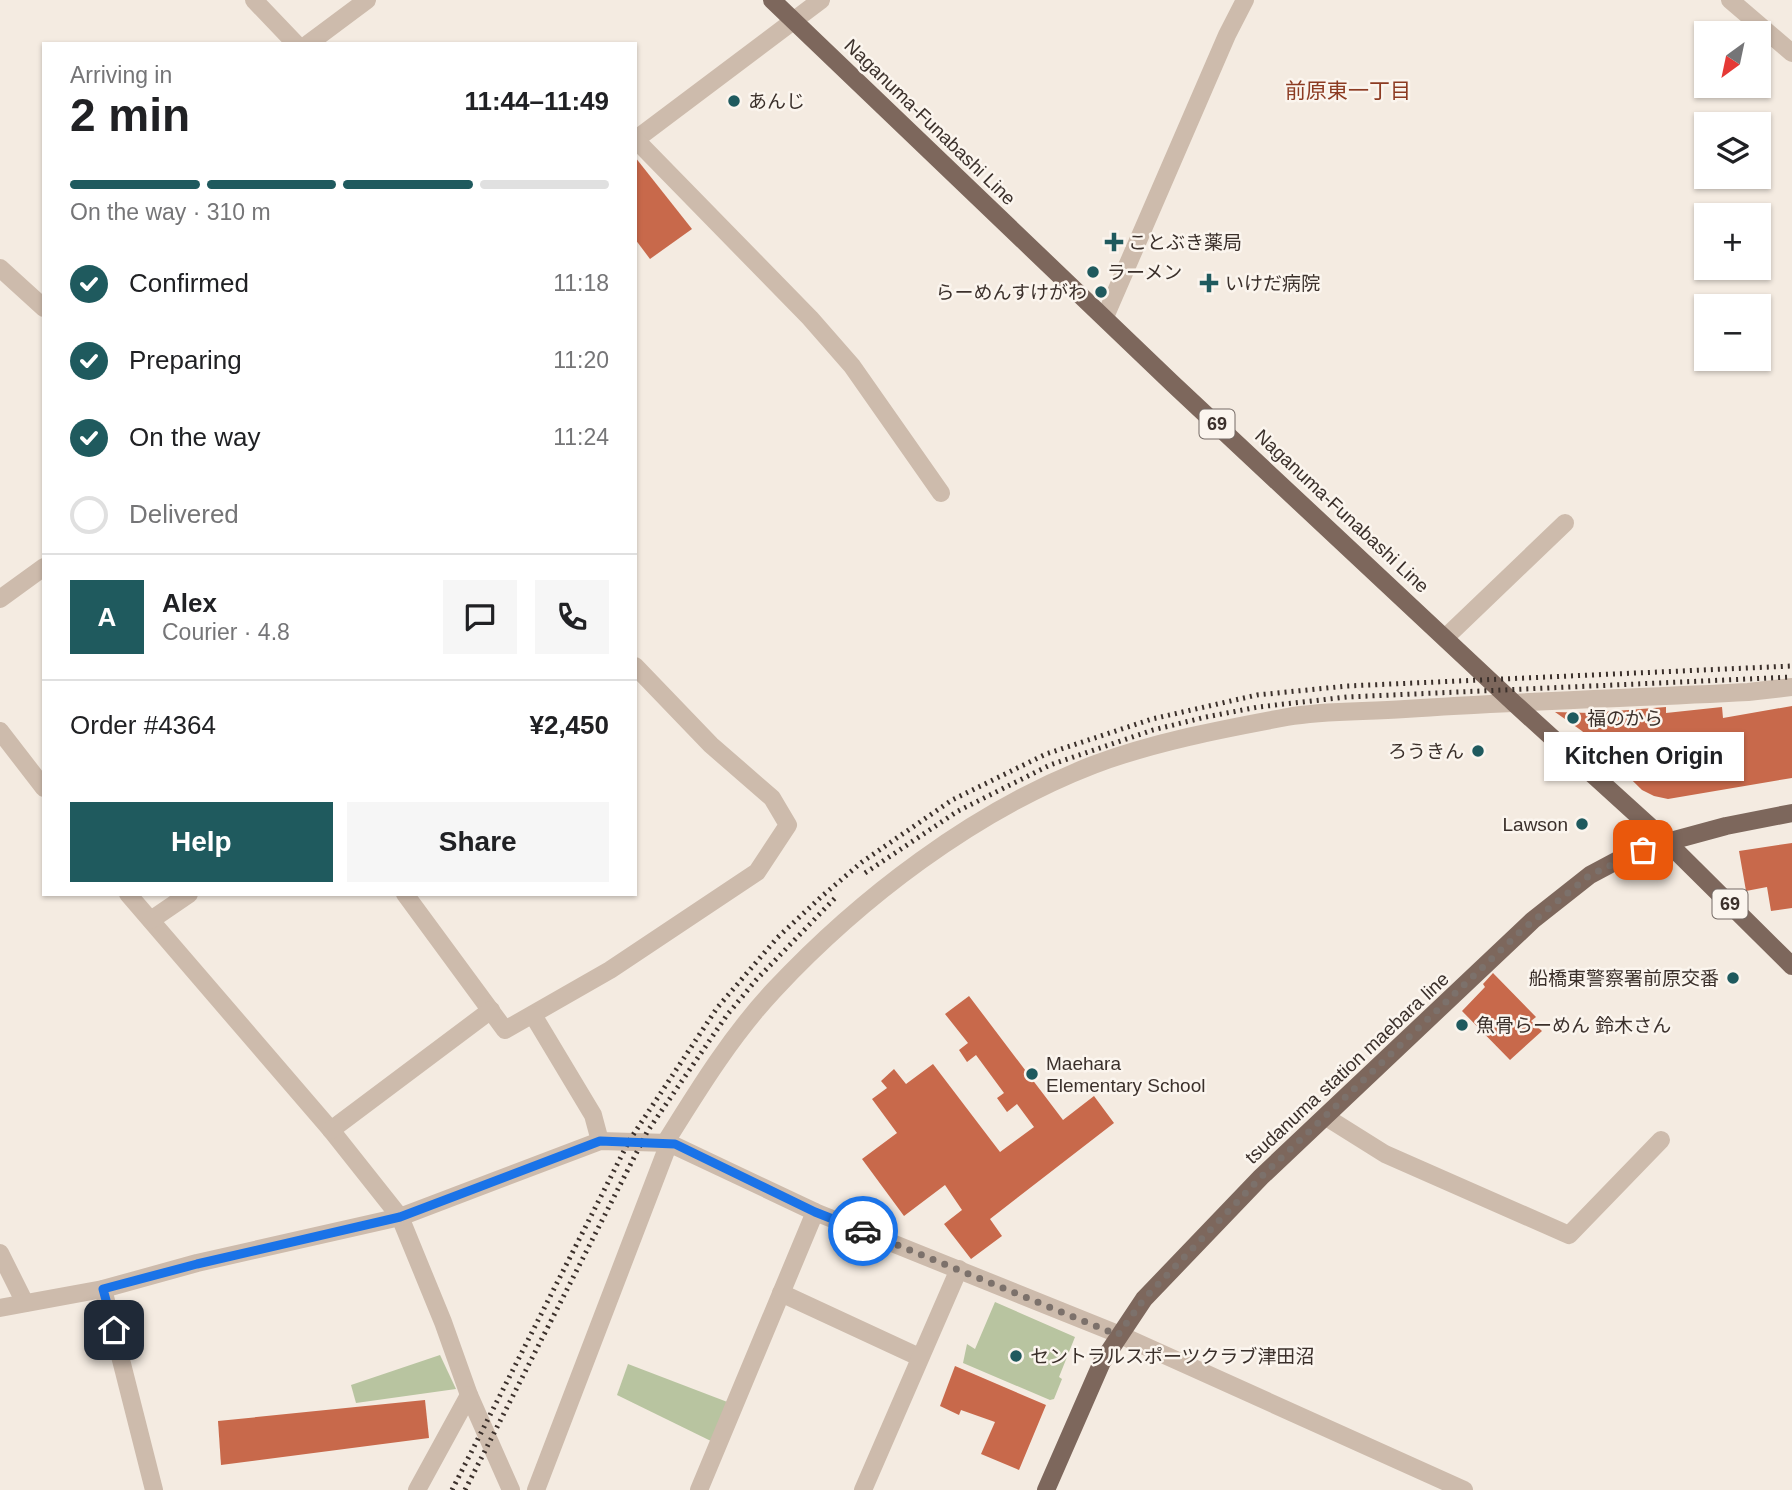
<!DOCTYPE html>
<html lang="en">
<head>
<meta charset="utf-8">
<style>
	body { margin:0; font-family:Arial,"Noto Sans JP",sans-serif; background:#f6f6f6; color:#202124; height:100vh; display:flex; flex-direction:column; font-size:26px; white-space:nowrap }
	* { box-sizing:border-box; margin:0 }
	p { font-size:23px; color:#757577 }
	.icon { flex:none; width:38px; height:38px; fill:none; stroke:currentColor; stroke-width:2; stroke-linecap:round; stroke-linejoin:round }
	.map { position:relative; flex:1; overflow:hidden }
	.panel { position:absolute; left:42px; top:42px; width:595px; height:854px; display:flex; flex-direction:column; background:#fff; border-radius:0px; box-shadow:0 2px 5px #0004 }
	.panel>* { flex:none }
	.needle { width:46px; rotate:213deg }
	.tools { position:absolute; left:1694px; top:21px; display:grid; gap:14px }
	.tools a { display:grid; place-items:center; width:77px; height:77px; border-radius:0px; background:#fff; box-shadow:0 2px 5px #0004; font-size:35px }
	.pin { position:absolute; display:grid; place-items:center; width:60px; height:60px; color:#fff; margin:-30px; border-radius:14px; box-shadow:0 4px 10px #0006 }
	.courier { position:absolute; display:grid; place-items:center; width:70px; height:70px; margin:-35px; border:5px solid #1a73e8; border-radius:50%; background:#fff; color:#222; box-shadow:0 2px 9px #0007 }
	.bubble { position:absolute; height:49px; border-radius:0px; background:#fff; box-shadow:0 2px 5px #0004; font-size:23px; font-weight:700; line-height:49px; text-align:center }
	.summary em { font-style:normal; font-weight:700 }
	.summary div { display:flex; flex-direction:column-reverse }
	.summary { display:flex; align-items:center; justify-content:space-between; height:119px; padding:0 28px }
	h1 { font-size:46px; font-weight:700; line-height:52px }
	.bar { display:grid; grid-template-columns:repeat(4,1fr); gap:10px 7px; align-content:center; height:84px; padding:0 28px }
	.bar i { height:9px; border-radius:5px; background:#e0e0e0 }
	.bar .selected { background:#1f5a5e }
	.bar p { grid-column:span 4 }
	.line { display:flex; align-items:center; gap:18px; padding:0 28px; border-top:2px solid #e0e0e0 }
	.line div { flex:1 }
	.round { display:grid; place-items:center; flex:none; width:74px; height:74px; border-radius:0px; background:#f6f6f6 }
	ol { padding:0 28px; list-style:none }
	li { display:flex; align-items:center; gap:21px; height:77px }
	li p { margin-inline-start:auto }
	li .icon { padding:7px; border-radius:50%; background:#1f5a5e; color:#fff; stroke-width:4 }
	li:last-child { color:#757577 }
	li i { width:38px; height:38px; border:4px solid #e0e0e0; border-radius:50% }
	.action { display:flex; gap:14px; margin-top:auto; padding:14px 28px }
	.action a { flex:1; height:80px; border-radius:0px; background:#1f5a5e; color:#fff; font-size:28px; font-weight:700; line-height:80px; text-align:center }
	.action a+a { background:#f6f6f6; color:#202124 }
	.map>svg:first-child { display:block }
	.green { fill:#b8c4a0 }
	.building { fill:#c8694b }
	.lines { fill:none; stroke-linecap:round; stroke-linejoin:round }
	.minor { stroke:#cdbbac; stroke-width:18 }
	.major { stroke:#7d675c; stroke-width:18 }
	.rail { stroke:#3b302b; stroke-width:5; stroke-dasharray:2 5; stroke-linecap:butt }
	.done { stroke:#7c716b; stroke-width:7; stroke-dasharray:0 12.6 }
	.route { stroke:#1a73e8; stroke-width:9 }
	.poi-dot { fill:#1f5a5e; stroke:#fbf5ee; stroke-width:2.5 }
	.labels { text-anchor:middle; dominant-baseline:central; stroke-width:5; stroke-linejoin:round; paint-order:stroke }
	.shield { fill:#fbf5ee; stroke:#756b66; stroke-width:2 }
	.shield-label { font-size:18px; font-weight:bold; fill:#3b302b }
	.poi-label { font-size:19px; fill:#3b302b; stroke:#fbf5ee; text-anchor:start }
	.street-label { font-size:19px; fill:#3b302b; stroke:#fbf5ee }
	.neighbourhood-label { font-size:21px; fill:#8c3b22; stroke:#fbf5ee }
</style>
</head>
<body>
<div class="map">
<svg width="1792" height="1490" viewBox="0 0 1792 1490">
	<rect width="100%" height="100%" fill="#f4ebe1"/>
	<g class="green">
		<path d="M995 1302 1075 1337 1059 1377 1062 1379 1054 1399 1050 1400 963 1363 967 1344 975 1349Z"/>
		<path d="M440 1355 456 1389 356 1403 351 1385Z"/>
		<path d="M628 1364 730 1403 715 1443 617 1395Z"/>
	</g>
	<g class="building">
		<path d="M635 157 692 229 650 259 635 239Z"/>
		<path d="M1792 706V778L1668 799 1654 796 1642 790 1582 731 1555 712 1590 713 1666 707V713L1722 707 1723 718Z"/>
		<path d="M1792 843V908L1771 911 1767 887 1746 891 1739 851Z"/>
		<path d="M1493 973 1536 1017 1531 1021 1542 1031 1510 1060 1462 1011 1485 987 1483 984Z"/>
		<path d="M969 996 1063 1120 1094 1096 1114 1123 990 1219 1002 1236 971 1259 944 1224 962 1210 945 1185 904 1216 862 1159 897 1133 872 1099 887 1088 881 1081 894 1069 906 1084 933 1064 1000 1152 1034 1127 1017 1104 1007 1112 997 1098 1004 1093 976 1055 967 1062 959 1050 968 1043 945 1014Z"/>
		<path d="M955 1366 1046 1405 1019 1470 981 1454 995 1422 961 1410 959 1415 940 1406Z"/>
		<path d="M425 1400 429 1438 221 1465 218 1421Z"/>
	</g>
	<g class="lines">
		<g class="minor">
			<path d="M254 0 296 44"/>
			<path d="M1730 0 1792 53"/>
			<path d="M308 44 367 0"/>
			<path d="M635 140 821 0"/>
			<path d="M636 140 810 318 852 366 941 493"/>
			<path d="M0 268 44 308"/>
			<path d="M1105 317 1227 35 1245 0"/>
			<path d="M0 599 44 567"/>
			<path d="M1446 637 1565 523"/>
			<path d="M0 731 44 788"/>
			<path d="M128 894 331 1130 400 1217 443 1322 469 1395 511 1490"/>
			<path d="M405 894 505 1030 610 970 757 872 788 825 772 798 711 745 635 666"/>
			<path d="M151 920 189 894"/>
			<path d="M533 1015 593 1115 600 1141"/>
			<path d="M1326 1117 1385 1154 1569 1235 1661 1140"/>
			<path d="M331 1130 491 1010"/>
			<path d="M665 1143C698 1090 731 1036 774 990 860 898 974 811 1093 765 1154 742 1222 729 1287 717 1325 710 1366 712 1405 709 1519 701 1634 698 1748 692L1792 687"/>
			<path d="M0 1253 25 1303"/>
			<path d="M103 1289 154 1490"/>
			<path d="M781 1293 919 1357"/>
			<path d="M0 1308 103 1289 197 1263 400 1217 600 1141 669 1143 815 1212 1118 1334 1464 1490"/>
			<path d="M417 1490 469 1395"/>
			<path d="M536 1490 669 1143"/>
			<path d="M699 1490 815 1212"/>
			<path d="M863 1490 959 1269"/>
		</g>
		<g class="major">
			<path d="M772 0 1172 383 1515 704 1667 842 1792 966"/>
			<path d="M1046 1490 1102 1362 1144 1299 1261 1177 1533 920 1590 875 1620 859 1667 842 1726 826 1792 813"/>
		</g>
		<g class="rail">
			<path d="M865 873 958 811 1050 765 1153 730 1206 717 1258 707 1347 697 1792 677"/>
			<path d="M452 1490 629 1141 717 1008 777 938 821 897 862 862 952 800 1046 754 1152 719 1257 695 1347 686 1792 666"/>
			<path d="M465 1490 647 1132 727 1015 756 980 835 898"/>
		</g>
	</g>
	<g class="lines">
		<path class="done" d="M863 1231 1118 1335 1144 1299 1261 1177 1522 930 1590 875 1643 850"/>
		<path class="route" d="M114 1330 103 1289 197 1264 400 1217 600 1141 675 1144 815 1212 863 1231"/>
	</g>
	<g class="poi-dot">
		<circle cx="734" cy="101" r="7"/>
		<path d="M1110.5 231.5h7v7h7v7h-7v7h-7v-7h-7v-7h7z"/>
		<circle cx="1093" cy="272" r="7"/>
		<path d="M1205.5 272.5h7v7h7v7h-7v7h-7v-7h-7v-7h7z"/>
		<circle cx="1101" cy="292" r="7"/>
		<circle cx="1573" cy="718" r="7"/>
		<circle cx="1478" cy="751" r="7"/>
		<circle cx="1582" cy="824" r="7"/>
		<circle cx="1733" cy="978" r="7"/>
		<circle cx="1462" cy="1025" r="7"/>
		<circle cx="1032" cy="1074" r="7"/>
		<circle cx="1016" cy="1356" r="7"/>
	</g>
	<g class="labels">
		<g class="shield">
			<rect x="1199.5" y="409.5" width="35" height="29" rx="5"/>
			<rect x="1712.5" y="889.5" width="35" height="29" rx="5"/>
		</g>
		<g class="shield-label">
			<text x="1217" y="424">69</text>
			<text x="1730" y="904">69</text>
		</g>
		<g class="poi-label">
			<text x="748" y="101">あんじ</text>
			<text x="1128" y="242">ことぶき薬局</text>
			<text x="1107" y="272">ラーメン</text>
			<text x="1225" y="283">いけだ病院</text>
			<text x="1087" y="292" text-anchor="end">らーめんすけがわ</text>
			<text x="1587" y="718">福のから</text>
			<text x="1464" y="751" text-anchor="end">ろうきん</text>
			<text x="1568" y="824" text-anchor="end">Lawson</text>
			<text x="1719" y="978" text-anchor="end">船橋東警察署前原交番</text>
			<text x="1476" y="1025">魚骨らーめん 鈴木さん</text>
			<text x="1046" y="1063">Maehara<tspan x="1046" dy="22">Elementary School</tspan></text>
			<text x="1030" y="1356">セントラルスポーツクラブ津田沼</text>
		</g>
		<g class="street-label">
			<text transform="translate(930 122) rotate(44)">Naganuma-Funabashi Line</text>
			<text transform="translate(1342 511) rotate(43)">Naganuma-Funabashi Line</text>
			<text transform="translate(1347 1068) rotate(-43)">tsudanuma station maebara line</text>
		</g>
		<g class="neighbourhood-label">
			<text x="1348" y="90">前原東一丁目</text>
		</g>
	</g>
</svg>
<div class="tools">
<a><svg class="needle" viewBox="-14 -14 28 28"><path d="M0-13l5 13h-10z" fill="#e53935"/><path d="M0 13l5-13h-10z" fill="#757577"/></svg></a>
<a><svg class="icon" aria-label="layers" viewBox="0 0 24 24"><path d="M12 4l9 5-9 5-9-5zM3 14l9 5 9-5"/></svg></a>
<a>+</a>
<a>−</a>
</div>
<div class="pin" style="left:1643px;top:850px;background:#ea580c"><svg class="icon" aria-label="bag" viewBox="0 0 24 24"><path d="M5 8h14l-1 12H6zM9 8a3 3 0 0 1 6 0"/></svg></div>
<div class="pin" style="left:114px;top:1330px;background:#1f2937"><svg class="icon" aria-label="home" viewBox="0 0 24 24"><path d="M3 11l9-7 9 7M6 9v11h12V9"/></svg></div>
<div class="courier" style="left:863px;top:1231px"><svg class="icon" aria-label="car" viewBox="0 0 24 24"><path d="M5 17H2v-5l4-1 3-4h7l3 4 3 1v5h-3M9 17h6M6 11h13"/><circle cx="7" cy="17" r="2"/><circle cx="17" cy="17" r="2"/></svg></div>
<div class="bubble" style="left:1544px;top:732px;width:200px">Kitchen Origin</div>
<section class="panel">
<div class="summary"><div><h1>2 min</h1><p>Arriving in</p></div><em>11:44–11:49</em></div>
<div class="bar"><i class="selected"></i><i class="selected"></i><i class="selected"></i><i></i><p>On the way · 310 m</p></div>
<ol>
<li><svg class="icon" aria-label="check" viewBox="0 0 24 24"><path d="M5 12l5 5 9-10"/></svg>Confirmed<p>11:18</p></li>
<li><svg class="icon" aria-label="check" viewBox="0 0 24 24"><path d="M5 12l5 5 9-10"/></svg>Preparing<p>11:20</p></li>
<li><svg class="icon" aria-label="check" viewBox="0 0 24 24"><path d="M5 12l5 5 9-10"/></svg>On the way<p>11:24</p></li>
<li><i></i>Delivered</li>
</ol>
<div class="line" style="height:126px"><b class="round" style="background:#1f5a5e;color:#fff">A</b><div><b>Alex</b><p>Courier · 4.8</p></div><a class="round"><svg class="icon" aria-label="chat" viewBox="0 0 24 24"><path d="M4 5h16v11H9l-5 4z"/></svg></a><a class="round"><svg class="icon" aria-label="phone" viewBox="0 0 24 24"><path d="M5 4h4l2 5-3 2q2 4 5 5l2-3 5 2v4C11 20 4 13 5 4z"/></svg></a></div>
<div class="line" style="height:91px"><div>Order #4364</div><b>¥2,450</b></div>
<div class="action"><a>Help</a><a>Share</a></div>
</section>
</div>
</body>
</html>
